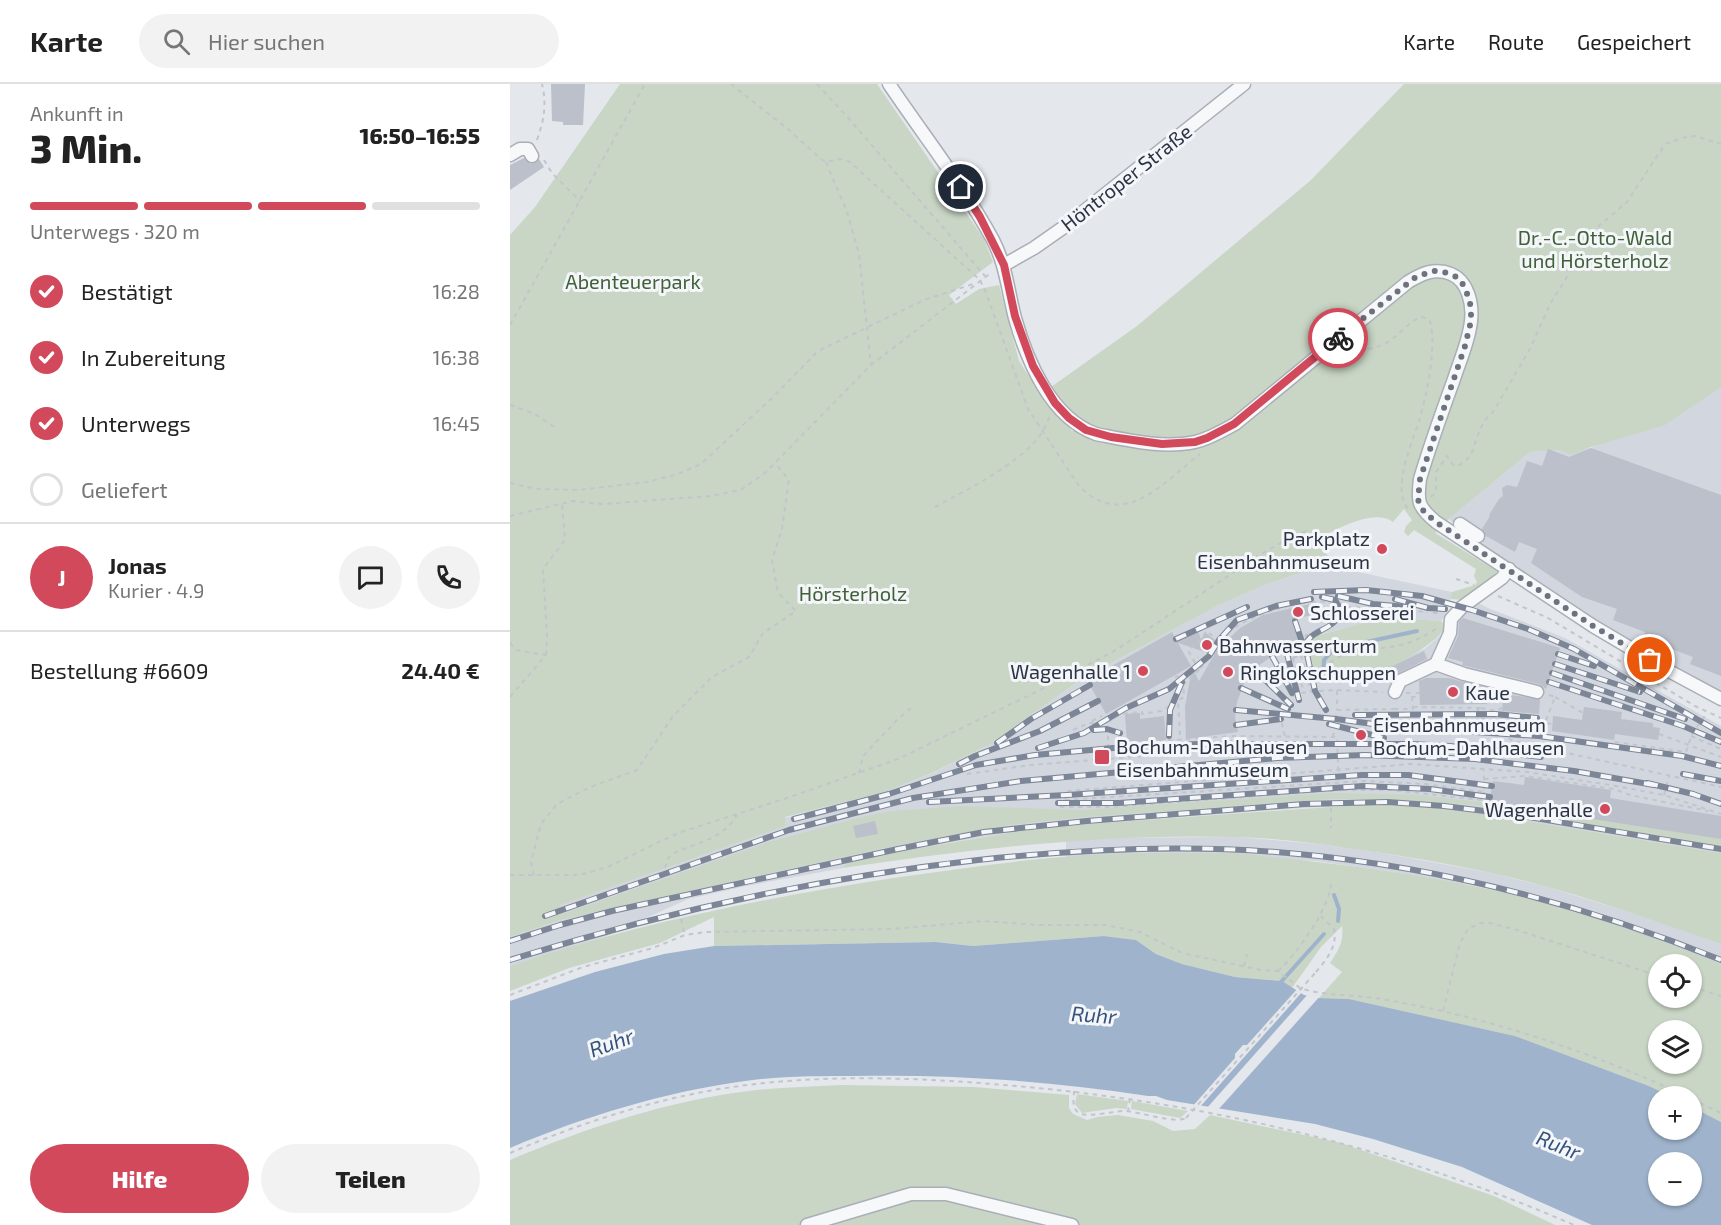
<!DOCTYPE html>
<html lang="de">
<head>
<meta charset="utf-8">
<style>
	body { margin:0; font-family:"Exo 2",sans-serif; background:#f2f2f2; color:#222; height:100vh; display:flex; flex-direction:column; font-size:22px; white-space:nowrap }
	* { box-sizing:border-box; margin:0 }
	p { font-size:20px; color:#767676 }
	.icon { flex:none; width:33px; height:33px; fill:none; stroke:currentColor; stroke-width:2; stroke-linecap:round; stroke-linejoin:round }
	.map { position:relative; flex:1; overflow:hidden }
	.panel { display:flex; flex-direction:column; background:#fff; width:510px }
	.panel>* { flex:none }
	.controls { position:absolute; left:1138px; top:870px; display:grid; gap:12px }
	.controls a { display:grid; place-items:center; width:54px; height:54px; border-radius:50%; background:#fff; box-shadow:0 2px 4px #0004; font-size:30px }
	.pin { position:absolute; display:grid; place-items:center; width:51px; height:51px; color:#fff; margin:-26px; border:3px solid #fff; border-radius:50%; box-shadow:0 2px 6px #0007 }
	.courier { position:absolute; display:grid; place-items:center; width:60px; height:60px; margin:-30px; border:4px solid #d1495b; border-radius:50%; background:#fff; color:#222; box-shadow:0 2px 8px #0007 }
	.overview em { font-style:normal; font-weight:800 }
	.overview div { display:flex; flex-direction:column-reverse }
	.overview { display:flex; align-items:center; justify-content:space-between; height:102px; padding:0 30px }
	h1 { font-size:39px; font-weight:800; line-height:45px }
	.bar { display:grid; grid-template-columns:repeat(4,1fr); gap:9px 6px; align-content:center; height:72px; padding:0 30px }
	.bar i { height:8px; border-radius:4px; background:#e0e0e0 }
	.bar .on { background:#d1495b }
	.bar p { grid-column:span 4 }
	.line { display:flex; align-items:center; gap:15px; padding:0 30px; border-top:2px solid #e0e0e0 }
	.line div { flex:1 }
	.round { display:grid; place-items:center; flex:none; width:63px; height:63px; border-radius:32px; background:#f2f2f2 }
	ol { padding:0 30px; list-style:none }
	li { display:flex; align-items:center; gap:18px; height:66px }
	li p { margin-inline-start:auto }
	li .icon { padding:6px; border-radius:50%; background:#d1495b; color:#fff; stroke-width:4 }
	li:last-child { color:#767676 }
	li i { width:33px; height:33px; border:3px solid #e0e0e0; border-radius:50% }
	.action { display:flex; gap:12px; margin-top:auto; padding:12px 30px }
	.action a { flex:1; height:69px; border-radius:36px; background:#d1495b; color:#fff; font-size:24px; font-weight:800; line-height:69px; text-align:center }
	.action a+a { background:#f2f2f2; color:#222 }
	header { display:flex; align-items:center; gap:36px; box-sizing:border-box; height:84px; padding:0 30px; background:#fff; border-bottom:2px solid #e0e0e0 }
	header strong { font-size:28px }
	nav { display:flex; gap:33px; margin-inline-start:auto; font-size:21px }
	.search { width:420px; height:54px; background:#f2f2f2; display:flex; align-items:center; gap:15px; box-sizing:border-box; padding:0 21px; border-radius:33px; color:#767676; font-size:22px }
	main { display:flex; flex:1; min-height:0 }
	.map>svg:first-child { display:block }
	.built { fill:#d2d6de }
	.green { fill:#c9d6c5; fill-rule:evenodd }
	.water { fill:#9fb4cc; fill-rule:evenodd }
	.pier { fill:#e4e7ec }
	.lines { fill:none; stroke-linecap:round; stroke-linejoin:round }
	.stream { stroke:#9fb4cc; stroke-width:4 }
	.building { fill:#bbc0ca }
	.minor-casing { stroke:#a9aeb7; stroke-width:15 }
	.path { stroke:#c2c5cb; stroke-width:2; stroke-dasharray:4.5 4.5; stroke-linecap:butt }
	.minor { stroke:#f7f8fa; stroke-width:12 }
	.rail-casing { stroke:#7d8696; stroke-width:6 }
	.rail { stroke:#f4f6f9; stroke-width:4; stroke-dasharray:11; stroke-linecap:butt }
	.path-bridge { stroke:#c2c5cb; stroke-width:2; stroke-dasharray:4.5 4.5; stroke-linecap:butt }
	.done { stroke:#6c737f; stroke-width:6; stroke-dasharray:0 10.8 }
	.route { stroke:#d1495b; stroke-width:8 }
	.poi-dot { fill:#d1495b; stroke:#f4f6f9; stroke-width:2 }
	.labels { text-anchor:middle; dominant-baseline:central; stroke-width:6; stroke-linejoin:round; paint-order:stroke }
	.street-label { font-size:20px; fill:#2b3445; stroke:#f4f6f9 }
	.park-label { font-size:20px; fill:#3f6138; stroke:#f4f6f9 }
	.poi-label { font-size:20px; fill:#2b3445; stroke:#f4f6f9; text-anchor:start }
	.water-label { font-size:21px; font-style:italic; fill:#34527a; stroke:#f4f6f9 }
</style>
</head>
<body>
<header>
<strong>Karte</strong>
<div class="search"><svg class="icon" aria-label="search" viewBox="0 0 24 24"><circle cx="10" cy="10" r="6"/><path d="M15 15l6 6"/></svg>Hier suchen</div>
<nav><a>Karte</a><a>Route</a><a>Gespeichert</a></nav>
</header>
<main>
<section class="panel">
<div class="overview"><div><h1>3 Min.</h1><p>Ankunft in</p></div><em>16:50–16:55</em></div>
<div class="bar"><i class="on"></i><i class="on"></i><i class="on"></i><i></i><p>Unterwegs · 320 m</p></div>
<ol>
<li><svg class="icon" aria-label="check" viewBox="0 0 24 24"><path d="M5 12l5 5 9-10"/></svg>Bestätigt<p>16:28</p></li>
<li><svg class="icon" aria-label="check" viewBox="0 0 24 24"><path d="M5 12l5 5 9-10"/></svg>In Zubereitung<p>16:38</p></li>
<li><svg class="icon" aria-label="check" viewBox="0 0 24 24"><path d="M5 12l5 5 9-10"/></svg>Unterwegs<p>16:45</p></li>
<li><i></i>Geliefert</li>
</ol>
<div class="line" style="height:108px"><b class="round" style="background:#d1495b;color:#fff">J</b><div><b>Jonas</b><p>Kurier · 4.9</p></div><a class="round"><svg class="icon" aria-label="chat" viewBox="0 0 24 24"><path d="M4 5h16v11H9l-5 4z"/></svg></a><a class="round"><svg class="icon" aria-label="phone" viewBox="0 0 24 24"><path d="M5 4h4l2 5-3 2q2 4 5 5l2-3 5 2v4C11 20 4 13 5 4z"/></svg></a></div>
<div class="line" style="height:78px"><div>Bestellung #6609</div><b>24.40 €</b></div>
<div class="action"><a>Hilfe</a><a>Teilen</a></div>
</section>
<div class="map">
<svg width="1211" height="1141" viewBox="0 0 1211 1141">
	<rect width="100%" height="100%" fill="#e4e7ec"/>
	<g class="built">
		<path d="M1211 302V609L1127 563 964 458 939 435 1020 368 1081 364Z"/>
		<path d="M819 485 843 487 942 508 936 530 931 537 902 535 856 538 809 551 824 594V590L866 589 916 564 933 549 936 543 967 518 978 524 1055 554 1211 642V769L962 728 909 722 849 721 793 724 577 740 510 747 442 758 336 779 333 784 236 802 178 815 92 854 0 882V853L54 835 49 821 276 742 275 734 375 708 425 688 479 661 573 594 709 521 757 500 793 488Z"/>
		<path d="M727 753 809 760 878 770 986 790 1037 803 1132 832 1211 860V880L1080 833 1032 818 977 804 876 787 806 777 600 770 556 774V757L597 754Z"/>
	</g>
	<g class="green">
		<path d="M110 0H367L474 155 483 178 439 211 446 220 469 205 489 201 509 277 530 309 562 347 587 344 567 334 541 303 627 242 801 96 894 0H1211V303L1155 341 1078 364 1061 371 1051 366 1020 368 939 435 925 449 987 487 979 502 955 516 940 515 942 508 965 501 967 498 964 492 966 485 904 446 898 452 894 448 896 442 902 436 894 425 883 438C863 423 823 447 804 457L819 473 843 487 819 485 793 488 757 500 709 521 573 594 479 661 424 688 375 708 275 733 276 742 50 821 53 830 259 758 348 734 381 727 451 722 571 726 821 709 907 711 979 719 1211 755V762L963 721 879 715H821L576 733 507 740 388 761 101 824 54 835 0 853V151L25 123Z"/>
		<path d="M902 535 931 537 936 543C928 558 884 584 866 589 854 592 837 590 824 590V594H808L798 572V559L803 553 856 538Z"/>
		<path d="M849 721 909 722 962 728 1211 769V860C1137 834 1063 807 986 790 939 780 891 771 843 765 804 759 765 754 726 753 594 749 463 765 333 784L336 779 393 767 510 747 577 740Z"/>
		<path d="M726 769C810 778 895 787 978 805 1057 822 1136 849 1211 880V1038L1182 1023V1012H1160L1139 1002 1005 952 839 915 809 914 832 888 820 879C829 866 834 857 832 842L811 863 782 904 772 897 725 893 672 880 646 870 626 856 594 852 463 862 426 858 204 862V833L150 859 59 884 0 907V882C125 840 253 814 383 794 455 784 527 773 599 770 642 768 684 770 726 769ZM1149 880H1182V914H1149ZM1149 946H1182V980H1149Z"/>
		<path d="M331 1001 464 1003 559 1011V1024L563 1030 577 1036 587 1033 608 1031 643 1037 663 1047 685 1045 700 1031 831 1059 984 1112 1045 1141H0V1076C76 1044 157 1017 239 1007 270 1003 300 1003 331 1001Z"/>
		<path d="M567 1010 618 1017 617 1025 606 1024 572 1029 565 1020Z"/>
		<path d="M622 1017 678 1027 670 1034 621 1025Z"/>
	</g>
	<path class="water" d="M594 852 626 856 646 870 672 880 725 893 772 897 794 911 809 914 839 915 1005 952 1139 1002 1160 1012H1149V1046H1182V1023L1211 1038V1141H1082L952 1083 863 1055 805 1040 657 1016 646 1012H638C541 997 442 990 344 992 308 992 271 992 235 997 155 1008 75 1032 0 1064V917L85 888 154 870 204 862 426 858 463 862ZM1149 1078H1182V1112H1149Z"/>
	<g class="pier">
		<path d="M788 904 793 907 689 1024 682 1023 725 974V970L733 961H737Z"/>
		<path d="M799 909 811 911 707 1027 696 1025Z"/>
	</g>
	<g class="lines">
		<g class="stream">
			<path d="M813 590 814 576 824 565 907 547"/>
			<path d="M824 811 829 825 828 837"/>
			<path d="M770 899 814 850"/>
		</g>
	</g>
	<g class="building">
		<path d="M41 0H75L73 41H53V38L42 37Z"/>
		<path d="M14 74 21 80 29 75 34 83 0 106V81Z"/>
		<path d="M1081 364 1211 411V592L1180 580 1183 573 1133 554 1135 548 1103 536 1107 525 1072 513 1021 479 1027 465 1009 458 1005 468 976 452 972 445 980 432 979 431 989 415 993 412 992 404 997 401 1007 403 1017 377 1032 382 1038 365 1059 373Z"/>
		<path d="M800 520 802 531 783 535 791 563 776 566 762 572 744 585 735 597 727 618 725 633 728 648 676 655 675 623 682 583 689 597 704 571 668 559 681 582 596 630 577 596 662 548 667 557 688 547 691 555 696 549 712 561 730 544 753 531Z"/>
		<path d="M953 534 1050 564 1036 605 1029 600 956 582 952 581 953 578 938 574 948 552 949 538Z"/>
		<path d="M914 567 917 575 871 598 868 589Z"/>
		<path d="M916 594H939L976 604 977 620 910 621 909 597Z"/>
		<path d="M993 610 1030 615 1029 630 992 627Z"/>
		<path d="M1074 623 1112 628 1111 635 1143 639V643L1150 644 1148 656 1105 650 1104 656 1042 647 1043 632 1072 636Z"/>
		<path d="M630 629V635L654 632 656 656 617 659 615 630Z"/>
		<path d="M1015 693 1101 706 1100 714 1211 732V755L979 719 983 697 1014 701Z"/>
		<path d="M365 737 368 750 346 754 343 742Z"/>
	</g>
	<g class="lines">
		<defs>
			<g id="minor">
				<path d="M379 0C414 52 453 101 483 156 496 181 498 207 505 234 517 277 541 334 586 350 617 356 653 365 685 358 699 355 712 347 725 340L898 198C911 190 925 183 941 190 958 197 963 220 961 237 959 257 950 276 944 295 932 328 920 361 910 395 907 418 908 423 926 438L1083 542 1159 587 1211 615"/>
				<path d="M0 71 10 65H18L22 72"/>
				<path d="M494 181 524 164 554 143 734 0"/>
				<path d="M950 440 968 452"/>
				<path d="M926 580 954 590 1027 608"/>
				<path d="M885 608 890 597 926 580 940 549 941 535 952 523 992 494 999 485"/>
				<path d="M297 1141 401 1110H436L562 1141"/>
			</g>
		</defs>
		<use href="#minor" class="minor-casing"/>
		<g class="path">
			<path d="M221 0 279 46 311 75 316 78 330 75 340 78 470 196 476 209 518 325 569 402C614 448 655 397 690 370"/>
			<path d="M307 0 340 36 475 192"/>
			<path d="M27 56C34 36 37 21 32 0"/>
			<path d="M34 76 42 89 70 117"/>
			<path d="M316 78 337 128 349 170 361 281"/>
			<path d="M0 241 135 0"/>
			<path d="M824 275C843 262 856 269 874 260 887 254 895 241 908 234L913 233 920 237C927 262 917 309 910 334 903 357 879 408 900 427"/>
			<path d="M0 321 25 330 47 345"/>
			<path d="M0 399 26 405 68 406 137 398 168 390 191 380 262 314 308 267 414 216 463 200"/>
			<path d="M921 413 926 408V388L937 372 943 381 948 382C952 379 957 376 960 372 968 356 968 340 983 328L1021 263 1040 220 1069 174 1083 147 1117 118 1155 60 1176 53 1185 52 1211 60"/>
			<path d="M425 423C455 407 515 377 533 347 536 342 538 335 541 330"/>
			<path d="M0 432 63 417 92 420 201 412 231 406 256 388 361 281 482 188"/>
			<path d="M790 449 816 460"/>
			<path d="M946 495 964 501"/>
			<path d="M988 512 1038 534 1185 622 1211 634"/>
			<path d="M923 529H930"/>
			<path d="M0 559 6 566 36 571 0 613"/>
			<path d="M780 565 794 608"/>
			<path d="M36 571 37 551 33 485 55 456 52 419"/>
			<path d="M791 571 801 608"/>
			<path d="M783 574 791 571 796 551C810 546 830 540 827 522"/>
			<path d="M685 579 678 566 692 555 696 547 711 558"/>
			<path d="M817 587 818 581C837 562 866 567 890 561 905 558 916 551 929 543"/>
			<path d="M665 592 666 593 676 590"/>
			<path d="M673 601 689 586 685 579 688 573"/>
			<path d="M827 606 873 608"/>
			<path d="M896 609H902V613H907V609H910"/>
			<path d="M1039 611 1045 613 1035 639 1042 640"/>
			<path d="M1045 613 1073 629"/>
			<path d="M903 623 971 624V620"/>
			<path d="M967 624 976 640 1003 657 1211 703"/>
			<path d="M971 624 985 627 992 624"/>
			<path d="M884 625H903L902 614"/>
			<path d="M582 637 592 632"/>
			<path d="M915 641 1035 639"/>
			<path d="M563 646 579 639 598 638"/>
			<path d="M1149 650 1211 673"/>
			<path d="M775 652C761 606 790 608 827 606V626"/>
			<path d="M1181 652 1211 665"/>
			<path d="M823 653 827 626 884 625V619"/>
			<path d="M649 657 721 652"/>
			<path d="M1105 658 1176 668 1182 650 1197 629"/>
			<path d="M671 669 668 617 674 613 673 594 682 587 689 586C699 575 707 560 718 549 735 532 807 507 827 522L918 528"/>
			<path d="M598 674V638L610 630 632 628V630L651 627 668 617"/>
			<path d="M349 689 353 672 388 635 401 624"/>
			<path d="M457 690 521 681 721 665V652L827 653 829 706H882L972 716 974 708"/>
			<path d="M974 695 1015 692 1104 705 1120 711 1198 727"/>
			<path d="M1154 711 1159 692"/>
			<path d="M555 716 854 697 915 700 974 708V686"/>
			<path d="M550 723 557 711V707L901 680 1017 688 1106 702 1154 711 1211 730"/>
			<path d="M550 723H599L829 706"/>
			<path d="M821 724V744"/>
			<path d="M155 784 158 774 164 769C188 758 212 756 227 731"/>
			<path d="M0 791H65L78 789 100 782 153 756 174 747 274 715 388 675 528 607 606 566 753 469 779 454 796 447"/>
			<path d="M24 791 21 778 31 740 47 720 80 703 127 686 163 632 202 593 239 573 253 549 286 527 268 509 262 476 272 445 279 396 265 379"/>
			<path d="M171 835 175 851"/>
			<path d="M734 882 737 870"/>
			<path d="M768 887C786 871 823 820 821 796"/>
			<path d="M806 888C816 876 828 862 824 845L811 832"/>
			<path d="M1182 903 1211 912"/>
			<path d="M0 911 73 883 143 864 175 851 196 848 382 845 473 837 529 841H596L630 848 672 869 751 886 768 887 790 904 800 907C825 912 851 911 877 916 981 934 1081 968 1176 1012"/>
			<path d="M933 927 950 859 958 845 971 839H980L1007 846 1149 892"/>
			<path d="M564 1007C564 1014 561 1024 569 1029 575 1034 604 1027 615 1027 630 1028 666 1040 676 1034"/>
			<path d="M1182 1015 1211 1029"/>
			<path d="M618 1028 620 1014"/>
			<path d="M0 1069C75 1037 156 1011 237 1001 326 990 417 994 506 1002 699 1019 887 1064 1064 1141"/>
		</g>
		<use href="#minor" class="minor"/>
		<defs>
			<g id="rail">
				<path d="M804 508 856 506 912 512 962 526 1018 545 1064 565 1211 649"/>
				<path d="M828 512 863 520 897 523"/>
				<path d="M812 513 825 516 831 526C826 547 802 544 795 561L805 607 816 626"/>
				<path d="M885 515 918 524 935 525"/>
				<path d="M785 537 795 567"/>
				<path d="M666 555 737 523"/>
				<path d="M776 566 789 616"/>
				<path d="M1048 570 1084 582"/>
				<path d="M762 572 782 609"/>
				<path d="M1045 580 1130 608"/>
				<path d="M744 585 781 621"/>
				<path d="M1042 589 1175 635"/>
				<path d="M1039 598 1173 642 1211 658"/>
				<path d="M731 604 778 625"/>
				<path d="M726 626 826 635 886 643 1029 652 1172 672 1211 682"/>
				<path d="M845 631 985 630 1027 634"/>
				<path d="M819 640 874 654"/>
				<path d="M726 641 771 635"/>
				<path d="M584 646 597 645 610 649"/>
				<path d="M659 652 660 626 672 598"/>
				<path d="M487 659 521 635 580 601"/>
				<path d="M528 664 574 649 616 624 659 605 699 572 709 556 727 536 766 522 801 515"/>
				<path d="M449 680 465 672 530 647 588 617"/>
				<path d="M1173 690 1211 697"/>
				<path d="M1137 699 1183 710 1211 720"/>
				<path d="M419 718 557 711 852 691H898L982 702"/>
				<path d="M548 719H609L853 702 920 705 980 713"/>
				<path d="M284 735 379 710 466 681 525 671 603 664 688 660H901L940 662 1031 673"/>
				<path d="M35 832 279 746 403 714 511 697 767 674 855 671 965 675 1064 687 1144 701"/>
				<path d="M0 857 50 841 102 827 388 765 474 748 577 737 794 720 878 718 934 722 1007 731 1211 765"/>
				<path d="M0 876C153 828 309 794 468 776 571 765 674 760 778 769 927 782 1072 820 1211 876"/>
			</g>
		</defs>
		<use href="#rail" class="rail-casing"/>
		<use href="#rail" class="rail"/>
		<path class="path-bridge" d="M676 1034 806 888"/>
	</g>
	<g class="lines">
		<path class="done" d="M828 254 906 193 923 187H931L947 193 955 203 961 223V237L955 262 910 395 908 416 914 428 926 438 1083 542 1140 576"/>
		<path class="route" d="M451 103 470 133 494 181 505 232 523 282 545 319 559 334 576 346 601 353 652 360 685 358 697 354 724 340 828 254"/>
	</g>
	<g class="poi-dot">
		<circle cx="872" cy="465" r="6"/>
		<circle cx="788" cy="528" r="6"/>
		<circle cx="697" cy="561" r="6"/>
		<circle cx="633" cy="587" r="6"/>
		<circle cx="718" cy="588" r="6"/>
		<circle cx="943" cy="608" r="6"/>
		<circle cx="851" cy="651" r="6"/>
		<rect x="584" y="665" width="16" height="16" rx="3"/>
		<circle cx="1095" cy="725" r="6"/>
	</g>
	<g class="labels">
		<g class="street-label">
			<text transform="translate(616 93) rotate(-38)">Höntroper Straße</text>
		</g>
		<g class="park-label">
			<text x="1085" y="153">Dr.-C.-Otto-Wald<tspan x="1085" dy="23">und Hörsterholz</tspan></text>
			<text x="123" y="197">Abenteuerpark</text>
			<text x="343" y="509">Hörsterholz</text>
		</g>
		<g class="poi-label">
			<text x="860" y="454" text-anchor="end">Parkplatz<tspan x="860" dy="23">Eisenbahnmuseum</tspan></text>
			<text x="800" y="528">Schlosserei</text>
			<text x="709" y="561">Bahnwasserturm</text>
			<text x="621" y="587" text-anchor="end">Wagenhalle 1</text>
			<text x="730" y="588">Ringlokschuppen</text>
			<text x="955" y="608">Kaue</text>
			<text x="863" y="640">Eisenbahnmuseum<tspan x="863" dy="23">Bochum-Dahlhausen</tspan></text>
			<text x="606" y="662">Bochum-Dahlhausen<tspan x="606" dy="23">Eisenbahnmuseum</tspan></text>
			<text x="1083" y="725" text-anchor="end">Wagenhalle</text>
		</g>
		<g class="water-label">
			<text transform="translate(584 930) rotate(4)">Ruhr</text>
			<text transform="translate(101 958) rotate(-20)">Ruhr</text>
			<text transform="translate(1049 1060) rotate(22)">Ruhr</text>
		</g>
	</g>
</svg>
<div class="controls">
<a><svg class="icon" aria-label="locate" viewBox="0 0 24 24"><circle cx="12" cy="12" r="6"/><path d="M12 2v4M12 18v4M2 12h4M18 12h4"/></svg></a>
<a><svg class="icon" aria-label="layers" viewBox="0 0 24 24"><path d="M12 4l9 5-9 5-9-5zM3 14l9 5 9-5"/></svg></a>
<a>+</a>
<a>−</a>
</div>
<div class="pin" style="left:1140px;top:576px;background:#ea580c"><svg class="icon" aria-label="bag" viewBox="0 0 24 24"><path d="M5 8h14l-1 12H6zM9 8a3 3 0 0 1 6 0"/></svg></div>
<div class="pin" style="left:451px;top:103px;background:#1f2937"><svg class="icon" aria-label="home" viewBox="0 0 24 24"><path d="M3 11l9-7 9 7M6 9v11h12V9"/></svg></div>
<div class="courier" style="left:828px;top:254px"><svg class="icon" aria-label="bike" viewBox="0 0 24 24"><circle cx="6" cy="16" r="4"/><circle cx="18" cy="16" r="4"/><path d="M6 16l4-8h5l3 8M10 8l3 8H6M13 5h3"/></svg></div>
</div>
</main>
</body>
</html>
